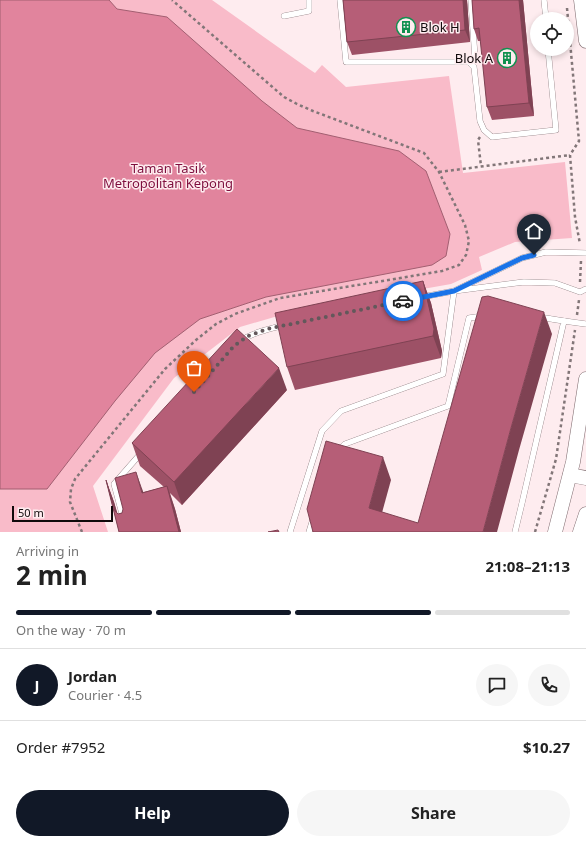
<!DOCTYPE html>
<html lang="en">
<head>
<meta charset="utf-8">
<style>
	body { margin:0; font-family:"Noto Sans",sans-serif; background:#f6f6f6; color:#222; height:100vh; display:flex; flex-direction:column; font-size:15px; white-space:nowrap }
	* { box-sizing:border-box; margin:0 }
	p { font-size:13px; color:#767676 }
	.icon { flex:none; width:22px; height:22px; fill:none; stroke:currentColor; stroke-width:2; stroke-linecap:round; stroke-linejoin:round }
	.map { position:relative; height:532px; overflow:hidden }
	.side { display:flex; flex-direction:column; background:#fff; flex:1 }
	.side>* { flex:none }
	.buttons { position:absolute; left:530px; top:12px; display:grid; gap:8px }
	.buttons a { display:grid; place-items:center; width:44px; height:44px; border-radius:50%; background:#fff; box-shadow:0 2px 6px #0003; font-size:20px }
	.scale { position:absolute; left:12px; bottom:10px; width:101px; box-sizing:border-box; padding-left:4px; border:2px solid #10090b; border-top:0; font-size:11px; line-height:14px; white-space:nowrap; color:#10090b; -webkit-text-stroke:3px #feecef; paint-order:stroke }
	.pin { position:absolute; display:grid; place-items:center; width:34px; height:34px; color:#fff; margin:-41px -17px; border-radius:50% 50% 50% 0; rotate:-45deg; box-shadow:0 0 4px #0007 }
	.pin .icon { rotate:45deg }
	.courier { position:absolute; display:grid; place-items:center; width:40px; height:40px; margin:-20px; border:3px solid #1a73e8; border-radius:50%; background:#fff; color:#222; box-shadow:0 1px 5px #0007 }
	.head em { font-style:normal; font-weight:700 }
	.head div { display:flex; flex-direction:column-reverse }
	.head { display:flex; align-items:center; justify-content:space-between; height:68px; padding:0 16px }
	h1 { font-size:26px; font-weight:700; line-height:30px }
	.bar { display:grid; grid-template-columns:repeat(4,1fr); gap:6px 4px; align-content:center; height:48px; padding:0 16px }
	.bar i { height:5px; border-radius:3px; background:#e0e0e0 }
	.bar .active { background:#111827 }
	.bar p { grid-column:span 4 }
	.line { display:flex; align-items:center; gap:10px; padding:0 16px; border-top:1px solid #e0e0e0 }
	.line div { flex:1 }
	.round { display:grid; place-items:center; flex:none; width:42px; height:42px; border-radius:21px; background:#f6f6f6 }
	.button { display:flex; gap:8px; margin-top:auto; padding:8px 16px }
	.button a { flex:1; height:46px; border-radius:24px; background:#111827; color:#fff; font-size:16px; font-weight:700; line-height:46px; text-align:center }
	.button a+a { background:#f6f6f6; color:#222 }
	.map>svg:first-child { display:block }
	.green { fill:#f9bbc9 }
	.water { fill:#e1849d; stroke:#a25f71 }
	.lines { fill:none; stroke-linecap:round; stroke-linejoin:round }
	.service-casing { stroke:#7e6a6e; stroke-width:6 }
	.tertiary-casing { stroke:#7e6a6e; stroke-width:15 }
	.path { stroke:#827678; stroke-width:2.5; stroke-dasharray:3 3; stroke-linecap:butt }
	.service { stroke:#fff; stroke-width:5.5 }
	.tertiary { stroke:#fff; stroke-width:14 }
	.wall { fill:#9d5166 }
	.shaded-wall { fill:#7f4253 }
	.building { fill:#b65e77; stroke:#7f4253 }
	.done { stroke:#63585b; stroke-width:4; stroke-dasharray:0 7.2 }
	.route { stroke:#1a73e8; stroke-width:5 }
	.labels { text-anchor:middle; dominant-baseline:central; stroke-width:3; stroke-linejoin:round; paint-order:stroke }
	.poi-label { font-size:13px; fill:#10090b; stroke:#feecef; text-anchor:start }
	.park-label { font-size:13px; fill:#7e0e3d; stroke:#feecef }
</style>
</head>
<body>
<div class="map">
<svg width="586" height="532" viewBox="0 0 586 532">
	<rect width="100%" height="100%" fill="#feecef"/>
	<path class="green" d="M0 0H212L309 69 315 73 322 65 346 87 449 76 463 173 565 162 572 238 515 242 479 257 482 270 451 284 288 313 240 327 174 378 93 486 108 532H0Z"/>
	<path class="water" d="M0 0H109L117 9 167 17 262 101 297 128 399 151 426 171 450 234 446 256 432 265 266 297 200 319 155 353 115 401 47 489H0Z"/>
	<g class="lines">
		<defs>
			<g id="service">
				<path d="M340 0 346 62H469L474 67 480 121 484 130 492 137 556 130 548 49"/>
				<path d="M544 0 546 19"/>
				<path d="M284 16 309 11V0"/>
				<path d="M469 62 475 58 471 0"/>
				<path d="M586 253 546 252 522 258 454 291 524 282 555 283 580 292 586 289"/>
				<path d="M564 321 586 324"/>
				<path d="M240 341C254 332 269 329 285 325"/>
				<path d="M339 450 345 444 448 406 469 318 483 316"/>
				<path d="M127 532 114 484 142 452"/>
				<path d="M290 532 322 431 341 411 443 374 454 291 422 297"/>
				<path d="M309 532 313 519"/>
				<path d="M515 532 522 503 564 321 539 317"/>
			</g>
			<g id="tertiary">
				<path d="M581 0 586 41"/>
				<path d="M570 475 586 478"/>
				<path d="M555 532 573 462 586 379"/>
				<path d="M580 532 586 514"/>
			</g>
		</defs>
		<use href="#service" class="service-casing"/>
		<use href="#tertiary" class="tertiary-casing"/>
		<g class="path">
			<path d="M567 8 579 141 570 155 575 217 580 244"/>
			<path d="M480 137 478 140 481 166"/>
			<path d="M439 172 570 155"/>
			<path d="M580 282 581 261"/>
			<path d="M577 315 579 300"/>
			<path d="M82 532 70 502 71 489 75 479 165 369 196 340 216 324 235 314 280 298 442 271 459 265 466 255 469 241 465 225 439 172 424 153 313 111 297 104 284 97 172 0"/>
			<path d="M535 532 556 459 575 330"/>
		</g>
		<use href="#service" class="service"/>
		<use href="#tertiary" class="tertiary"/>
	</g>
	<g class="wall">
		<path d="M343 0H467L470 42 352 55 347 42Z"/>
		<path d="M472 0H523L534 116 492 120 487 107 481 41H478L474 29Z"/>
		<path d="M423 281 431 303 442 351 441 358 295 390 287 367Z"/>
		<path d="M287 390 182 505 170 493 175 509 181 532H119L106 480 114 502 117 513 118 514 122 513 144 492 164 487 140 466 132 443Z"/>
	</g>
	<g class="shaded-wall">
		<path d="M463 0H467L470 42 465 30Z"/>
		<path d="M519 0H523L534 116 529 103Z"/>
		<path d="M423 281 431 303 442 351 441 358 433 336Z"/>
		<path d="M544 312 552 334 519 450 497 532H483L511 428Z"/>
		<path d="M279 368 287 390 182 505 174 482Z"/>
		<path d="M383 457 391 480 377 531 369 508Z"/>
		<path d="M136 472 144 494 142 493Z"/>
		<path d="M106 480 114 502 123 532 115 511Z"/>
		<path d="M167 486 175 509 181 532H179Z"/>
	</g>
	<g class="building">
		<path d="M343 0H463L465 30 347 42Z"/>
		<path d="M472 0H519L529 103 487 107 479 28 474 29Z"/>
		<path d="M423 281 434 329 433 336 287 367 275 313Z"/>
		<path d="M488 296 544 312 511 428 483 532H313L307 509 326 441 383 457 369 508 418 523 482 297Z"/>
		<path d="M237 329 279 368 174 482 132 443Z"/>
		<path d="M136 472 142 493 167 486 179 532H119L106 480 115 511 118 514 122 513 123 509 115 478Z"/>
		<path d="M278 530 279 532H268Z"/>
	</g>
	<g class="lines">
		<path class="done" d="M194 392 234 346 248 336 267 329 403 301"/>
		<path class="route" d="M403 301 454 291 522 258 534 255"/>
	</g>
	<defs>
		<symbol id="building-ring" viewBox="-11 -11 22 22"><circle r="9.5" fill="#feecef" stroke="#10914f" stroke-width="1.5"/><path d="M-4-6H4V6H1V3H-1V6H-4ZM-2.5-4.3h1.7v1.8h-1.7ZM.8-4.3h1.7v1.8H.8ZM-2.5-1h1.7V.8h-1.7ZM.8-1h1.7V.8H.8Z" fill="#10914f"/></symbol>
	</defs>
	<g fill-rule="evenodd">
		<use href="#building-ring" x="395" y="16" width="22" height="22"/>
		<use href="#building-ring" x="496" y="47" width="22" height="22"/>
	</g>
	<g class="labels">
		<g class="poi-label">
			<text x="420" y="27">Blok H</text>
			<text x="493" y="58" text-anchor="end">Blok A</text>
		</g>
		<g class="park-label">
			<text x="168" y="168">Taman Tasik<tspan x="168" dy="15">Metropolitan Kepong</tspan></text>
		</g>
	</g>
</svg>
<div class="buttons">
<a><svg class="icon" aria-label="locate" viewBox="0 0 24 24"><circle cx="12" cy="12" r="6"/><path d="M12 2v4M12 18v4M2 12h4M18 12h4"/></svg></a>
</div>
<div class="scale">50 m</div>
<div class="pin" style="left:194px;top:392px;background:#ea580c"><svg class="icon" aria-label="bag" viewBox="0 0 24 24"><path d="M5 8h14l-1 12H6zM9 8a3 3 0 0 1 6 0"/></svg></div>
<div class="pin" style="left:534px;top:255px;background:#1f2937"><svg class="icon" aria-label="home" viewBox="0 0 24 24"><path d="M3 11l9-7 9 7M6 9v11h12V9"/></svg></div>
<div class="courier" style="left:403px;top:301px"><svg class="icon" aria-label="car" viewBox="0 0 24 24"><path d="M5 17H2v-5l4-1 3-4h7l3 4 3 1v5h-3M9 17h6M6 11h13"/><circle cx="7" cy="17" r="2"/><circle cx="17" cy="17" r="2"/></svg></div>
</div>
<section class="side">
<div class="head"><div><h1>2 min</h1><p>Arriving in</p></div><em>21:08–21:13</em></div>
<div class="bar"><i class="active"></i><i class="active"></i><i class="active"></i><i></i><p>On the way · 70 m</p></div>
<div class="line" style="height:72px"><b class="round" style="background:#111827;color:#fff">J</b><div><b>Jordan</b><p>Courier · 4.5</p></div><a class="round"><svg class="icon" aria-label="chat" viewBox="0 0 24 24"><path d="M4 5h16v11H9l-5 4z"/></svg></a><a class="round"><svg class="icon" aria-label="phone" viewBox="0 0 24 24"><path d="M5 4h4l2 5-3 2q2 4 5 5l2-3 5 2v4C11 20 4 13 5 4z"/></svg></a></div>
<div class="line" style="height:52px"><div>Order #7952</div><b>$10.27</b></div>
<div class="button"><a>Help</a><a>Share</a></div>
</section>
</body>
</html>
